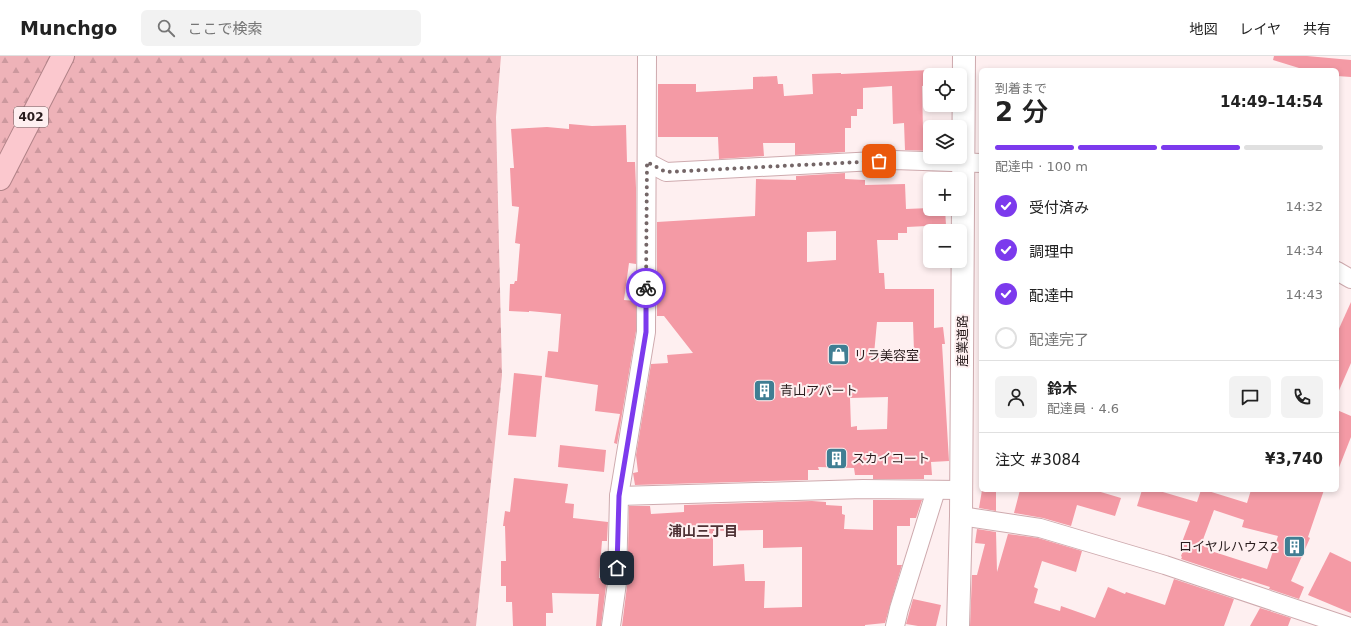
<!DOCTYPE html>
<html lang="ja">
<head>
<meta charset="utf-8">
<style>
	body { margin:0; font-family:"DejaVu Sans","Noto Sans JP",sans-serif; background:#f2f2f2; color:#222; height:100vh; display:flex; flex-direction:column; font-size:15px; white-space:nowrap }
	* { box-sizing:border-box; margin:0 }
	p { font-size:13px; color:#767676 }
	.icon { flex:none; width:22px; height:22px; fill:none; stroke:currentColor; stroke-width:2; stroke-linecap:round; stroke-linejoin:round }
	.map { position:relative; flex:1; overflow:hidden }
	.panel { position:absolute; left:979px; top:12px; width:360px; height:424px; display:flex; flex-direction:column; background:#fff; border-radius:6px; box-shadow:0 2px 6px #0003 }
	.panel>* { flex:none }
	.controls { position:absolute; left:923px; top:12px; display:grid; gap:8px }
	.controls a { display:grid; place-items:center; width:44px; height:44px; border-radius:6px; background:#fff; box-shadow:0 2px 6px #0003; font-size:20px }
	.pin { position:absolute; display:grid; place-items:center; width:34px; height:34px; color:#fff; margin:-17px; border-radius:8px; box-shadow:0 2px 6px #0006 }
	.courier { position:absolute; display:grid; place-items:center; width:40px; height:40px; margin:-20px; border:3px solid #7c3aed; border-radius:50%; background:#fff; color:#222; box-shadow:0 1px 5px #0007 }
	.headline em { font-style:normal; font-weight:600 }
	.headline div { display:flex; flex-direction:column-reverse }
	.headline { display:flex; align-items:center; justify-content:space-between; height:68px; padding:0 16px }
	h1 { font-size:26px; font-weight:600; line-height:30px }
	.bar { display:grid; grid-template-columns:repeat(4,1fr); gap:6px 4px; align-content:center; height:48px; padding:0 16px }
	.bar i { height:5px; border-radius:3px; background:#e0e0e0 }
	.bar .active { background:#7c3aed }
	.bar p { grid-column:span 4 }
	.line { display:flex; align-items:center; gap:10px; padding:0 16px; border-top:1px solid #e0e0e0 }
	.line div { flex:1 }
	.round { display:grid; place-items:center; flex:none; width:42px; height:42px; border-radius:6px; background:#f2f2f2 }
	ol { padding:0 16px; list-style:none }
	li { display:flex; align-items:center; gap:12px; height:44px }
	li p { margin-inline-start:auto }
	li .icon { padding:4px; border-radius:50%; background:#7c3aed; color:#fff; stroke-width:4 }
	li:last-child { color:#767676 }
	li i { width:22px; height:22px; border:2px solid #e0e0e0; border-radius:50% }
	header { display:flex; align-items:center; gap:24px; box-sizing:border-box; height:56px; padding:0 20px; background:#fff; border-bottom:1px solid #e0e0e0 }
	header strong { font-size:19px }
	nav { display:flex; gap:22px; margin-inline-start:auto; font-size:14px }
	.search { width:280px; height:36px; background:#f2f2f2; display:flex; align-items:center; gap:10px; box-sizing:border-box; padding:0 14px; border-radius:6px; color:#767676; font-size:15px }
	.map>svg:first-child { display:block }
	.forest { fill:url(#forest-firs) }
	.building { fill:#f49aa5; fill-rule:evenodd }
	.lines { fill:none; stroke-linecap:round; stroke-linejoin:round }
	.minor-casing { stroke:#ceaaae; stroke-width:20 }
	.tertiary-casing { stroke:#ceaaae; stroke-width:24 }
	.trunk-casing { stroke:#b18388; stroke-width:24 }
	.minor { stroke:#fff; stroke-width:18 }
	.tertiary { stroke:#fff; stroke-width:22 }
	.trunk { stroke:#fbc8ce; stroke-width:22 }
	.done { stroke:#746667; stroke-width:4; stroke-dasharray:0 7.2 }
	.route { stroke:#7c3aed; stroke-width:5 }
	.labels { text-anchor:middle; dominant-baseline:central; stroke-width:4; stroke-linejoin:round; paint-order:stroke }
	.shield { fill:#feeff0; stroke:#695b5c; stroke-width:1 }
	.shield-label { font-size:12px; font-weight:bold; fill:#291c1d }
	.street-label { font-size:13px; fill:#291c1d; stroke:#feeff0 }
	.poi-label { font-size:13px; fill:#291c1d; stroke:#feeff0; text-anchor:start }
	.neighbourhood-label { font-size:14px; font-weight:bold; fill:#4e3235; stroke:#feeff0 }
</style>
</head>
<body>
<header>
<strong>Munchgo</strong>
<div class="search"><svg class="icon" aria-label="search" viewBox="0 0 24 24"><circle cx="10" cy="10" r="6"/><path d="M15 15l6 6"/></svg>ここで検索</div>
<nav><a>地図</a><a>レイヤ</a><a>共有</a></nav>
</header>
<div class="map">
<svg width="1351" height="570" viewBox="0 0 1351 570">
	<defs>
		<pattern id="forest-firs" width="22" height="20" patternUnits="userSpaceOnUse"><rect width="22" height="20" fill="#eeb2b8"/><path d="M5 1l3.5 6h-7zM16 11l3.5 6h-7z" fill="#cc989e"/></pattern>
	</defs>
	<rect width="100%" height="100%" fill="#feeff0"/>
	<path class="forest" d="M0 0H501L496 61 502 319 476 570H0Z"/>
	<g class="building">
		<path d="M1274 0H1307L1351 4V21L1337 20V14H1298L1299 12 1273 4Z"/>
		<path d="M930 14V29L922 30 923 73 930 72V95L905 94 904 67 893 68 892 30 863 32V53H857V60H851V72H845V96L795 99V87H763L764 100 719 103 718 81H658V28H696V36L753 33V21L777 20 778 28H783L784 40H785L813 38 812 18 841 17V18Z"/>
		<path d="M569 68 592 70 626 69 627 106H635L636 132V208L629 207 624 244 636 245V275L617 388 614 387 620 358 595 355 598 329 545 321 548 295 558 296 561 258 529 255V256L509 255 510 228H514L515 225H517L520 188 515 187 519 151 512 150 510 112H514L511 73 547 71 569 73Z"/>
		<path d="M845 117V123L865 124V129L905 128 906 153 930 152V153H945L946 169 907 171V177H898V184H877L879 217H884L885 233H934V272L943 271 945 288H942L949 405 931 406 932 419H924V423H873V419H855L854 412 818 411 819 414H808V424L635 429 633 417 638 416 636 399 651 308 668 307 667 299 693 297 664 260H657V166L755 160 756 123 796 124V120ZM836 175V204L807 206V176ZM877 266H913L914 295H913V302L874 298ZM888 341 887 373 857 374V370L851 371 850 342Z"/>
		<path d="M1351 246V307L1337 339V277Z"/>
		<path d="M514 317 542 320 536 381 508 379Z"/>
		<path d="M1337 354 1351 360V381L1338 414H1337Z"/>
		<path d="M560 389 606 394 604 416 558 411Z"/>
		<path d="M514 422 568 428 565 447 574 448 573 462 608 466 607 485H602L599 522H607L601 570H596L599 538 552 537 553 557H546V570H513L512 546H506V530H501V505H506L505 470H503L505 455 510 456Z"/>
		<path d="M982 434H996V455L979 452Z"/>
		<path d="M1020 434H1094L1121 442 1115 460 1077 449 1071 470 1043 462 1014 457Z"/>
		<path d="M1142 434H1156L1197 446 1201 434H1205L1247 447 1251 434H1324L1308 481 1310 482 1291 525 1304 531 1299 543 1269 533 1270 531 1242 522 1241 523 1181 503 1182 501 1181 500 1183 495 1179 494 1190 465 1137 450ZM1214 454 1244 464 1242 471 1278 480 1267 513 1208 494 1209 492 1201 489Z"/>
		<path d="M873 444H922L916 462H910V470H897V509H902L885 567 865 569V570H622L628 522H630L628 496 629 450H650L651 458 684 456V449L812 445 826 446V449L842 450V458L845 459 844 473 873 474ZM763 474V492L802 491V551L764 552 765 525H745L744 508 713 510V475Z"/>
		<path d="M977 473 996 476 997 516 1008 478 1038 482 1082 495 1076 516 1042 505 1034 531 1038 533 1034 547 1060 555 1061 550 1095 562 1108 531 1125 538 1126 536 1165 549 1174 523 1234 543 1224 570H970L972 519H977L985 488 975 487Z"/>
		<path d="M1330 496 1351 506V557L1308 539Z"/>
		<path d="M913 543 941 549 936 570H918L906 568Z"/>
		<path d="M1260 552 1291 562 1288 570H1250Z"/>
	</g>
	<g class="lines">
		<defs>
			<g id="minor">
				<path d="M647 106 666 116 894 104 981 107"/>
				<path d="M1337 215 1351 223"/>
				<path d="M619 440 863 433 961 434"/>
				<path d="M961 460 1040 472 1165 509 1347 570"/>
				<path d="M611 570 617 527 619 440 646 276 647 0"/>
				<path d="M895 570 899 553 936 434"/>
			</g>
			<path id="tertiary" d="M958 570 961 460 964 0"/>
			<path id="trunk" d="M0 123 63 0"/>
		</defs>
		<use href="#minor" class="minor-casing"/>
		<use href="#tertiary" class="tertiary-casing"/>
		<use href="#trunk" class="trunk-casing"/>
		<use href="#minor" class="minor"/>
		<use href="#tertiary" class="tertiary"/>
		<use href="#trunk" class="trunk"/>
	</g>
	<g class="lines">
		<path class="done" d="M646 232 647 106 666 116 879 105"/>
		<path class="route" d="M617 512 619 440 646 276V232"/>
	</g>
	<defs>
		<symbol id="shop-square" viewBox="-11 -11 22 22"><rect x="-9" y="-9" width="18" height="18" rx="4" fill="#407e93" stroke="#feeff0"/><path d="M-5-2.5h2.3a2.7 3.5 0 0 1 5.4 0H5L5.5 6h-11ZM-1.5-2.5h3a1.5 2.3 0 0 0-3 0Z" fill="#fff"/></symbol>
		<symbol id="building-square" viewBox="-11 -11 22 22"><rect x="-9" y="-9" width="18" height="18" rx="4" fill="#407e93" stroke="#feeff0"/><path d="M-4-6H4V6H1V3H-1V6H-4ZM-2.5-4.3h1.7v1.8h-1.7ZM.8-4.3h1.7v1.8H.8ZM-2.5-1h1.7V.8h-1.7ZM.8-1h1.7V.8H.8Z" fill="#fff"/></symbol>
	</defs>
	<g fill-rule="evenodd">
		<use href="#shop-square" x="826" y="286" width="25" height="25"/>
		<use href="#building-square" x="752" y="322" width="25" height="25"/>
		<use href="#building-square" x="824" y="390" width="25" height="25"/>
		<use href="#building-square" x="1282" y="478" width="25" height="25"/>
	</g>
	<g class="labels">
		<rect class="shield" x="14" y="51" width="34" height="20" rx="3"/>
		<g class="shield-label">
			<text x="31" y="61">402</text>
		</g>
		<g class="street-label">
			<text transform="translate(962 285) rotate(-90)">産業道路</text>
		</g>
		<g class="poi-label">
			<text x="854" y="299">リラ美容室</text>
			<text x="780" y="334">青山アパート</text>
			<text x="852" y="402">スカイコート</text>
			<text x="1278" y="490" text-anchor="end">ロイヤルハウス2</text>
		</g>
		<g class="neighbourhood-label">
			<text x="703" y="475">浦山三丁目</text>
		</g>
	</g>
</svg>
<div class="controls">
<a><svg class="icon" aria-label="locate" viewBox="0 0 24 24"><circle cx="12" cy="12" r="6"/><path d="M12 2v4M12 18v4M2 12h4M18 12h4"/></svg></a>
<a><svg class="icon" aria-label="layers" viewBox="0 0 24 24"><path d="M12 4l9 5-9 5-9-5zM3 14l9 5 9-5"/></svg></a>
<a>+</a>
<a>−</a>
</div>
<div class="pin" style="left:879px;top:105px;background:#ea580c"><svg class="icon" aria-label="bag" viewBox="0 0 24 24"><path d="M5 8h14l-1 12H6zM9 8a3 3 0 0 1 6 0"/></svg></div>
<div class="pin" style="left:617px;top:512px;background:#1f2937"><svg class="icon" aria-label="home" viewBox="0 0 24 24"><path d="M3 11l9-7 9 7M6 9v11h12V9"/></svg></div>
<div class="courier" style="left:646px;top:232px"><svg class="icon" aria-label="bike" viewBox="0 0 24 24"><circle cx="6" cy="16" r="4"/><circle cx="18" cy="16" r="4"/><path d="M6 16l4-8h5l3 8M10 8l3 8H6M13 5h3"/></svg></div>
<section class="panel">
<div class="headline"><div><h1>2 分</h1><p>到着まで</p></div><em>14:49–14:54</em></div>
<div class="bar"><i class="active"></i><i class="active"></i><i class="active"></i><i></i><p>配達中 · 100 m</p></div>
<ol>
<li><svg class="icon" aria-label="check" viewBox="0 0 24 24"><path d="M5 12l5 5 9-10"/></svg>受付済み<p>14:32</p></li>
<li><svg class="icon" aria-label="check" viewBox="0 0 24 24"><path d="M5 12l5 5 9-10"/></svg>調理中<p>14:34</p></li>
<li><svg class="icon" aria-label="check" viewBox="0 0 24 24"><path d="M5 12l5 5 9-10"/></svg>配達中<p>14:43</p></li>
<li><i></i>配達完了</li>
</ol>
<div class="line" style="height:72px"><a class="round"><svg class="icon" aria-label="person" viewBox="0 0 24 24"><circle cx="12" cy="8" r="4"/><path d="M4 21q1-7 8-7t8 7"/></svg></a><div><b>鈴木</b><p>配達員 · 4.6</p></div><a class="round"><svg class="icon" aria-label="chat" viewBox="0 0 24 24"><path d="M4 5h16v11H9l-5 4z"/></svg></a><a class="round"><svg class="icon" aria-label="phone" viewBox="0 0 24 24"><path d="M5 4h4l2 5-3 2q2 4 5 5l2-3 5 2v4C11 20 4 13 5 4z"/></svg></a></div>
<div class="line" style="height:52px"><div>注文 #3084</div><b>¥3,740</b></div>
</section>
</div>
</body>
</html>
